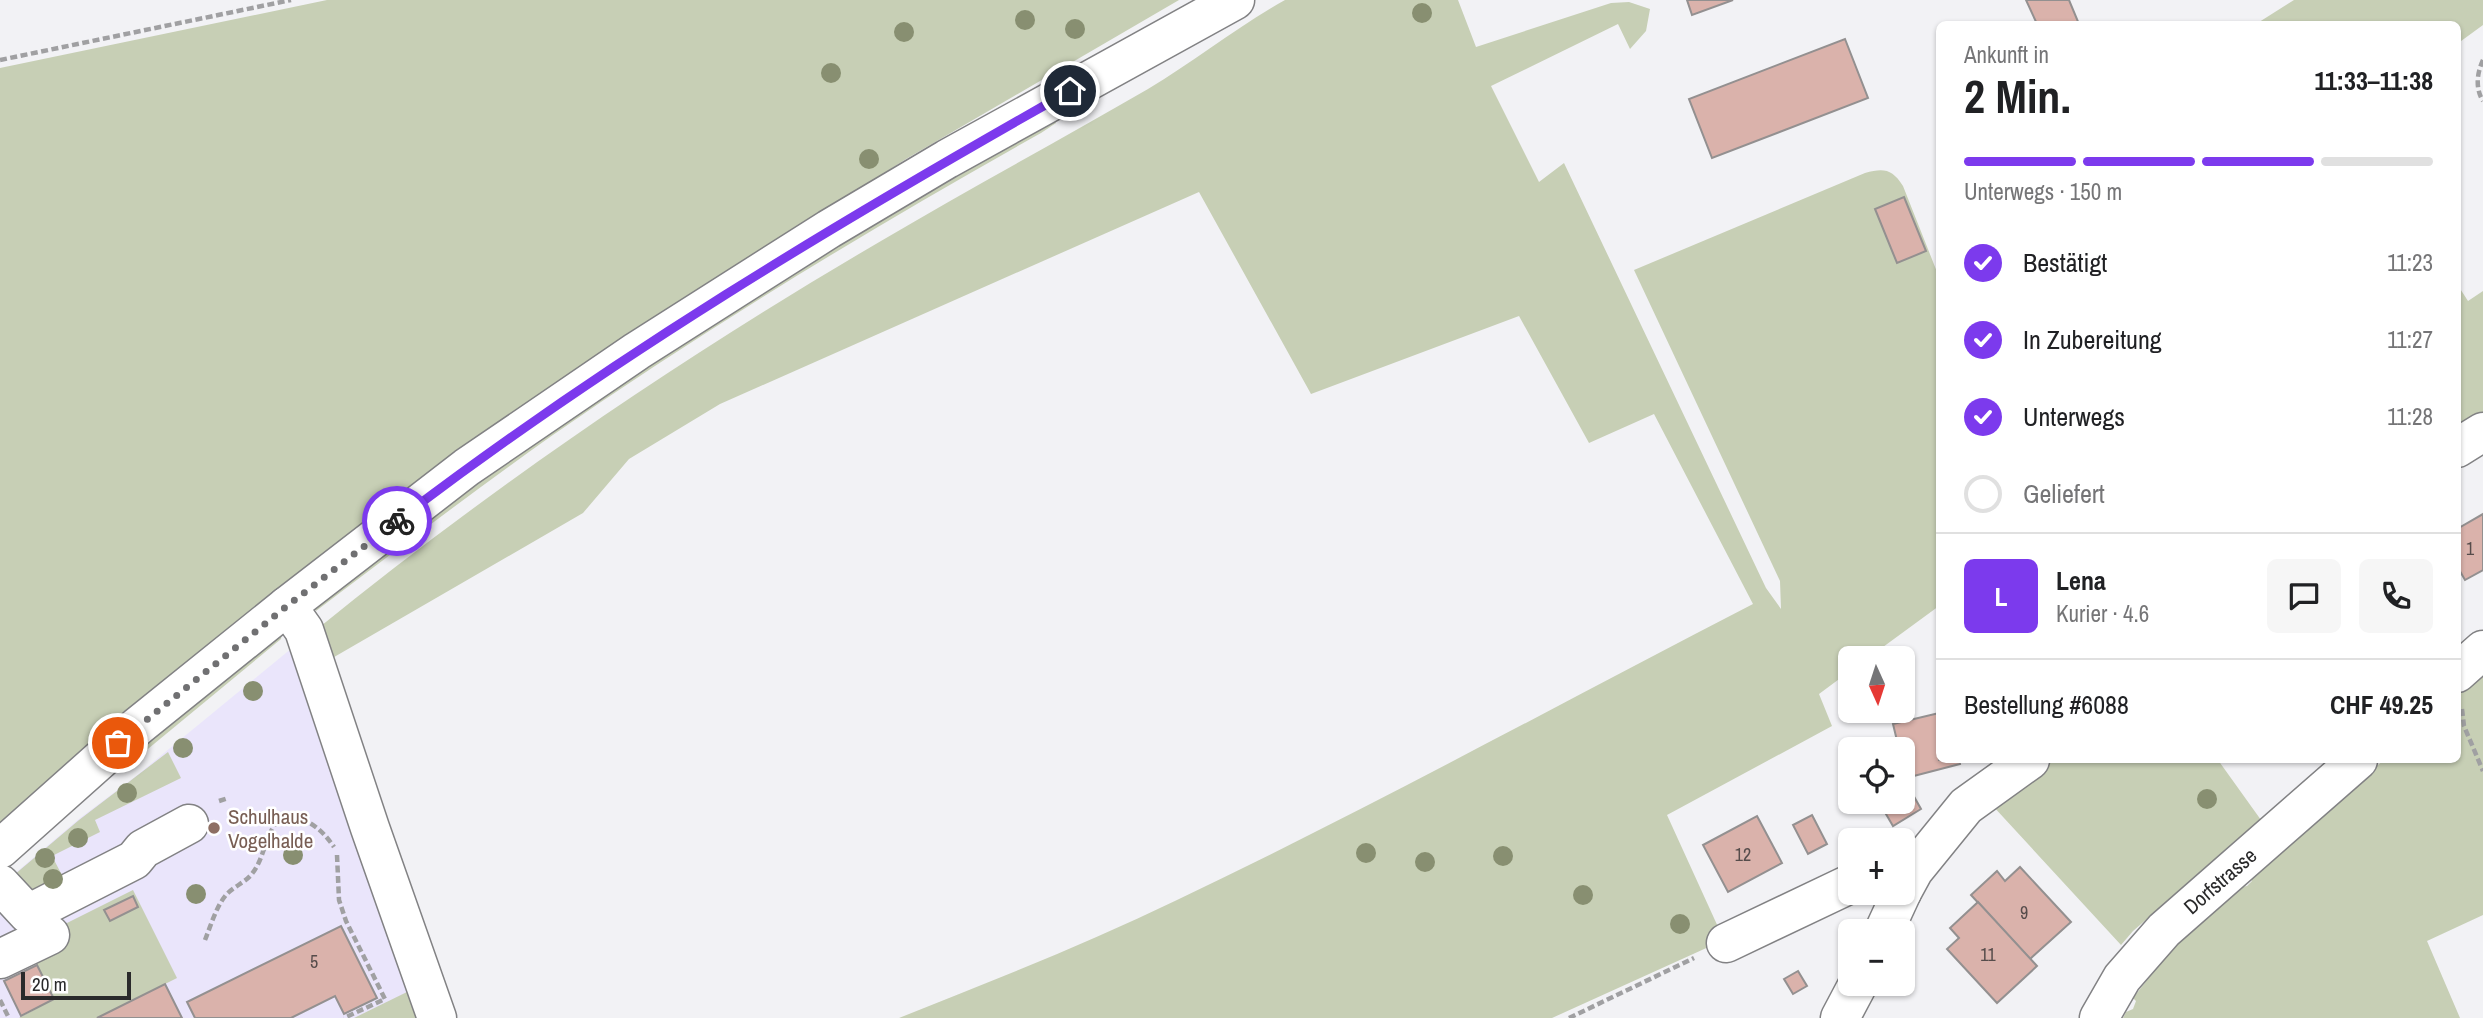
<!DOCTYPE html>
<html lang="de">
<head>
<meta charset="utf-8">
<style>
	body { margin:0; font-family:"Archivo Narrow",sans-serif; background:#f6f6f6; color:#202124; height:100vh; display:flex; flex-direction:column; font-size:26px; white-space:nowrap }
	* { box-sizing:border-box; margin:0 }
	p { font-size:23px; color:#757577 }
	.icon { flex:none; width:38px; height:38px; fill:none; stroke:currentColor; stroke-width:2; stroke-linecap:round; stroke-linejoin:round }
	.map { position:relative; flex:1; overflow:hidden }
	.drawer { position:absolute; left:1936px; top:21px; width:525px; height:742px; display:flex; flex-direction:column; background:#fff; border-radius:10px; box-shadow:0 2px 5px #0004 }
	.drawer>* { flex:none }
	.needle { width:46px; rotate:177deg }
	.controls { position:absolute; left:1838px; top:646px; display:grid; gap:14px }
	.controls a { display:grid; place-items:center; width:77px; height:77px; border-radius:10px; background:#fff; box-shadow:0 2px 5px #0004; font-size:35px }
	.scale { position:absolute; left:21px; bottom:18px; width:110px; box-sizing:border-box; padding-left:7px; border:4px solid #2a2a2b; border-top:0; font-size:19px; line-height:24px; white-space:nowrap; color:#2a2a2b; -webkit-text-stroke:5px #fff; paint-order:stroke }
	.pin { position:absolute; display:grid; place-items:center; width:60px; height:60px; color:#fff; margin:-30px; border:4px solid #fff; border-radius:50%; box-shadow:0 2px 7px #0007 }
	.courier { position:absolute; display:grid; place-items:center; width:70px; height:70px; margin:-35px; border:5px solid #7c3aed; border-radius:50%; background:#fff; color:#222; box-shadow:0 2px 9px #0007 }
	.summary em { font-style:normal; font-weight:800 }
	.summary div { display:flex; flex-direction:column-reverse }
	.summary { display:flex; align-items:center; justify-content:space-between; height:119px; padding:0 28px }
	h1 { font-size:46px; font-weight:800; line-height:52px }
	.bar { display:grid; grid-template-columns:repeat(4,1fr); gap:10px 7px; align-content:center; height:84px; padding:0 28px }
	.bar i { height:9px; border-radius:5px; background:#e0e0e0 }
	.bar .current { background:#7c3aed }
	.bar p { grid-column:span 4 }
	.line { display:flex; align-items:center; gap:18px; padding:0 28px; border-top:2px solid #e0e0e0 }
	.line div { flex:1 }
	.round { display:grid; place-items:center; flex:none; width:74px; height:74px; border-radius:10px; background:#f6f6f6 }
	ol { padding:0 28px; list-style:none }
	li { display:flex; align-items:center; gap:21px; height:77px }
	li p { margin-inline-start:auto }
	li .icon { padding:7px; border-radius:50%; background:#7c3aed; color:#fff; stroke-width:4 }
	li:last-child { color:#757577 }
	li i { width:38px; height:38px; border:4px solid #e0e0e0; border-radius:50% }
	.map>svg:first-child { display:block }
	.education { fill:#eae5fb }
	.green { fill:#c7cfb5 }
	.building { fill:#dab2ab; stroke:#939090; stroke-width:2 }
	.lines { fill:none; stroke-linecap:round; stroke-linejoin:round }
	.minor-casing { stroke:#828284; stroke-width:41 }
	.path { stroke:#a0a0a2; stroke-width:4.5; stroke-dasharray:7 3.5; stroke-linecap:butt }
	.minor { stroke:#fff; stroke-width:38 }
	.tree { fill:#888f71 }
	.done { stroke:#707072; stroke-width:7; stroke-dasharray:0 12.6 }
	.route { stroke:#7c3aed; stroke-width:9 }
	.education-dot { fill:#8d6e63; stroke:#fff; stroke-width:2.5 }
	.labels { text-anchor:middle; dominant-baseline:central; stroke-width:5; stroke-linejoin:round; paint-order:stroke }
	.number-label { font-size:18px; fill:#564c4b }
	.education-label { font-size:21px; fill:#785e54; stroke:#fff; text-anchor:start }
	.street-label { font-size:21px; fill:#2a2a2b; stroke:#fff }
</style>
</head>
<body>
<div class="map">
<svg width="2483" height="1018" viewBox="0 0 2483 1018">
	<rect width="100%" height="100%" fill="#f2f2f5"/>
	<path class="education" d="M292 648 426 1018H0V886L80 818 136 776Z"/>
	<g class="green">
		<path d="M327 0H1179L906 159 656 320 117 721 0 823V68Z"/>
		<path d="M1285 0H1458L1476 47 1611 3 1629 2 1650 9 1646 31 1630 49 1618 24 1491 86 1539 182 1564 163 1766 588 1781 609 1780 581 1634 270 1865 173C1884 168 1892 169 1903 186L1939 277V606L1868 658H1850V671L1819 694 1832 726 1667 815 1724 940 1552 1018H899C992 981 1086 944 1177 900 1372 807 1561 703 1753 604L1654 414 1589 443 1519 316 1311 394 1199 192 720 404 629 459 583 513 329 660 316 630C493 486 684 356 881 241 969 189 1060 140 1148 89 1195 61 1237 27 1285 0Z"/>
		<path d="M2294 0H2483V25L2457 44V24H2256Z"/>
		<path d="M1054 118 1056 123 1041 133C873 227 708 327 550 437 471 493 394 552 316 611L315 609 316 605 446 504 550 430 787 274Z"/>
		<path d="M2457 284 2468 301 2483 291V415L2457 433Z"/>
		<path d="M282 633 281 639 120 772H115L114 768Z"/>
		<path d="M2483 674V915L2427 941 2460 1018H2123L2126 1012 2133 1009 2136 1001 2133 998 2172 948 2237 888 2247 886 2252 881 2250 876 2363 777 2371 775 2375 771 2373 769 2384 760H2457V695Z"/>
		<path d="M168 752 181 778 95 820 100 832 52 856 65 881 35 893 14 875 79 820Z"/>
		<path d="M2054 760H2218L2261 820 2133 931 2121 945 1992 805Z"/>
		<path d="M133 890 177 978 97 1018H19L54 999 35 962 51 931Z"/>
		<path d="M409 991 419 1018H354Z"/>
	</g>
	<g class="building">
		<path d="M1687 0H1733L1692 15Z"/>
		<path d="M2026 0H2069L2079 24H2037Z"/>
		<path d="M1845 39 1868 98 1712 158 1689 99Z"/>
		<path d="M1904 197 1926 251 1897 263 1875 209Z"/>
		<path d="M2483 514V570L2465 580 2457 566V529Z"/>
		<path d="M1939 713V760H1959L1960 764 1906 778 1902 761V749H1899L1893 724Z"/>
		<path d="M1912 793 1921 809 1893 826 1883 809 1897 802H1902V798Z"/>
		<path d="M1812 815 1827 844 1808 854 1793 825Z"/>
		<path d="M1757 816 1782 863 1728 892 1703 845Z"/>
		<path d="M2020 867 2071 922 2030 959 1971 895 1997 871 2005 881Z"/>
		<path d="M133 896 138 907 110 921 104 910Z"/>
		<path d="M1978 902 2037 966 1997 1003 1947 949 1959 938 1950 928Z"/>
		<path d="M341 926 377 998 344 1014 335 996 291 1018H195L187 1002Z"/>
		<path d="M37 965 54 999 21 1016 4 981Z"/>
		<path d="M1798 971 1807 986 1793 994 1784 979Z"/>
		<path d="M165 984 182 1018H97Z"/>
	</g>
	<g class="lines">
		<defs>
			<g id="minor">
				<path d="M2457 448 2483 432"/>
				<path d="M287 606 304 630 370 828 437 1018"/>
				<path d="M2457 673 2483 650"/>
				<path d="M0 849 138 726 287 606 467 467 637 351 829 229 947 159 1235 0"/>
				<path d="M0 884 28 914 134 860 143 849 189 824"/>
				<path d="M1902 892 1914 870 1966 806 2030 760"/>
				<path d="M1884 931 1902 892"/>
				<path d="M1726 943 1850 884"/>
				<path d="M0 959 50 935"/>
				<path d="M1840 1018 1858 984"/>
				<path d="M2099 1018 2122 978 2164 930 2358 760"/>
			</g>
		</defs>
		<use href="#minor" class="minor-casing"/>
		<g class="path">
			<path d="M0 60 291 0"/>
			<path d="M2483 60C2477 73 2475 88 2483 101"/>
			<path d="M2462 709 2464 726 2483 771"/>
			<path d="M219 801 228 798"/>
			<path d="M337 855 339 900 346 921 385 999 344 1018"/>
			<path d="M205 940C211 925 216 907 226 895 233 887 244 883 251 875 266 857 263 836 281 817 305 815 321 828 334 847"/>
			<path d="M0 1000 9 1018"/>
			<path d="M1569 1018 1694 958"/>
		</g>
		<use href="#minor" class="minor"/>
	</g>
	<g class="tree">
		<circle cx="1422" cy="13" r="10"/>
		<circle cx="1025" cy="20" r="10"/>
		<circle cx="1075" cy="29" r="10"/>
		<circle cx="904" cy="32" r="10"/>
		<circle cx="831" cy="73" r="10"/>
		<circle cx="869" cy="159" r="10"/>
		<circle cx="253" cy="691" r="10"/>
		<circle cx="183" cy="748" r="10"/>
		<circle cx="127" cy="793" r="10"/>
		<circle cx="2207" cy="799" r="10"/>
		<circle cx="78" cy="838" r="10"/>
		<circle cx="1366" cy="853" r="10"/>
		<circle cx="293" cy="855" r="10"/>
		<circle cx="1503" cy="856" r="10"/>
		<circle cx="45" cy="858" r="10"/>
		<circle cx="1425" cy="862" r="10"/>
		<circle cx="53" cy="879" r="10"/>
		<circle cx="196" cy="894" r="10"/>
		<circle cx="1583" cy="895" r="10"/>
		<circle cx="1680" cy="924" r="10"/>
	</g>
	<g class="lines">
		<path class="done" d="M118 743 287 606 397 521"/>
		<path class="route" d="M397 521C609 359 838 222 1070 91"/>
	</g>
	<circle class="education-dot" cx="214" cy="828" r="7"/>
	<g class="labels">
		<g class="number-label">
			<text x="2470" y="548">1</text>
			<text x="1743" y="854">12</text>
			<text x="2024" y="912">9</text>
			<text x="1988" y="954">11</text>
			<text x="314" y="961">5</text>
		</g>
		<g class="education-label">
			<text x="228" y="816">Schulhaus<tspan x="228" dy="24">Vogelhalde</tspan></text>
		</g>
		<g class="street-label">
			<text transform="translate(2220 881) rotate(-41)">Dorfstrasse</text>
		</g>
	</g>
</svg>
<div class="controls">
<a><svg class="needle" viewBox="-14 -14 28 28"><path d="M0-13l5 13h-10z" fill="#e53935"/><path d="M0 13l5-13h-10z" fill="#757577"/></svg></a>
<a><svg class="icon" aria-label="locate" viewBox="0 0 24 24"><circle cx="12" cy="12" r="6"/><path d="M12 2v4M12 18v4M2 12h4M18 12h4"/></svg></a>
<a>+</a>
<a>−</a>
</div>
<div class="scale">20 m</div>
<div class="pin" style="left:118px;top:743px;background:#ea580c"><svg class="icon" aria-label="bag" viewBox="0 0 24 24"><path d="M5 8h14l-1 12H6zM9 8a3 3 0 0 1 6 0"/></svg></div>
<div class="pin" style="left:1070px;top:91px;background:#1f2937"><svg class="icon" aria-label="home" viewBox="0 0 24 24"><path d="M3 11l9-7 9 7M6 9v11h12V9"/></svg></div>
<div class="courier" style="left:397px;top:521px"><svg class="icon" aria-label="bike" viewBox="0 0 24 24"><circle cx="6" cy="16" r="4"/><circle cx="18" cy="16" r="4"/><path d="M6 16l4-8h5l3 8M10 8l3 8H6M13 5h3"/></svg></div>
<section class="drawer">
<div class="summary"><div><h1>2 Min.</h1><p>Ankunft in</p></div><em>11:33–11:38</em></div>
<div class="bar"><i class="current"></i><i class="current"></i><i class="current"></i><i></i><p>Unterwegs · 150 m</p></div>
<ol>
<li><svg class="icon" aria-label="check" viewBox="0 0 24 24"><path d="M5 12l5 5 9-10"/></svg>Bestätigt<p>11:23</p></li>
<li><svg class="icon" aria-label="check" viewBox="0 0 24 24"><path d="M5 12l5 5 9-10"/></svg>In Zubereitung<p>11:27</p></li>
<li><svg class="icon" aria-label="check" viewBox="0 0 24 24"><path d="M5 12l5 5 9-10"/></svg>Unterwegs<p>11:28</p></li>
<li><i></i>Geliefert</li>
</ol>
<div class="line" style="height:126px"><b class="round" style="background:#7c3aed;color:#fff">L</b><div><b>Lena</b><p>Kurier · 4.6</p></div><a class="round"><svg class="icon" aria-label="chat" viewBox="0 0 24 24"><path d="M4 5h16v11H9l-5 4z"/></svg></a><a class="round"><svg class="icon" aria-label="phone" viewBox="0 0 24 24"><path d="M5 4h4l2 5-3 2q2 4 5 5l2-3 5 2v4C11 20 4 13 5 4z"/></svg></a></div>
<div class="line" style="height:91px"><div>Bestellung #6088</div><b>CHF 49.25</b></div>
</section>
</div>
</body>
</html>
